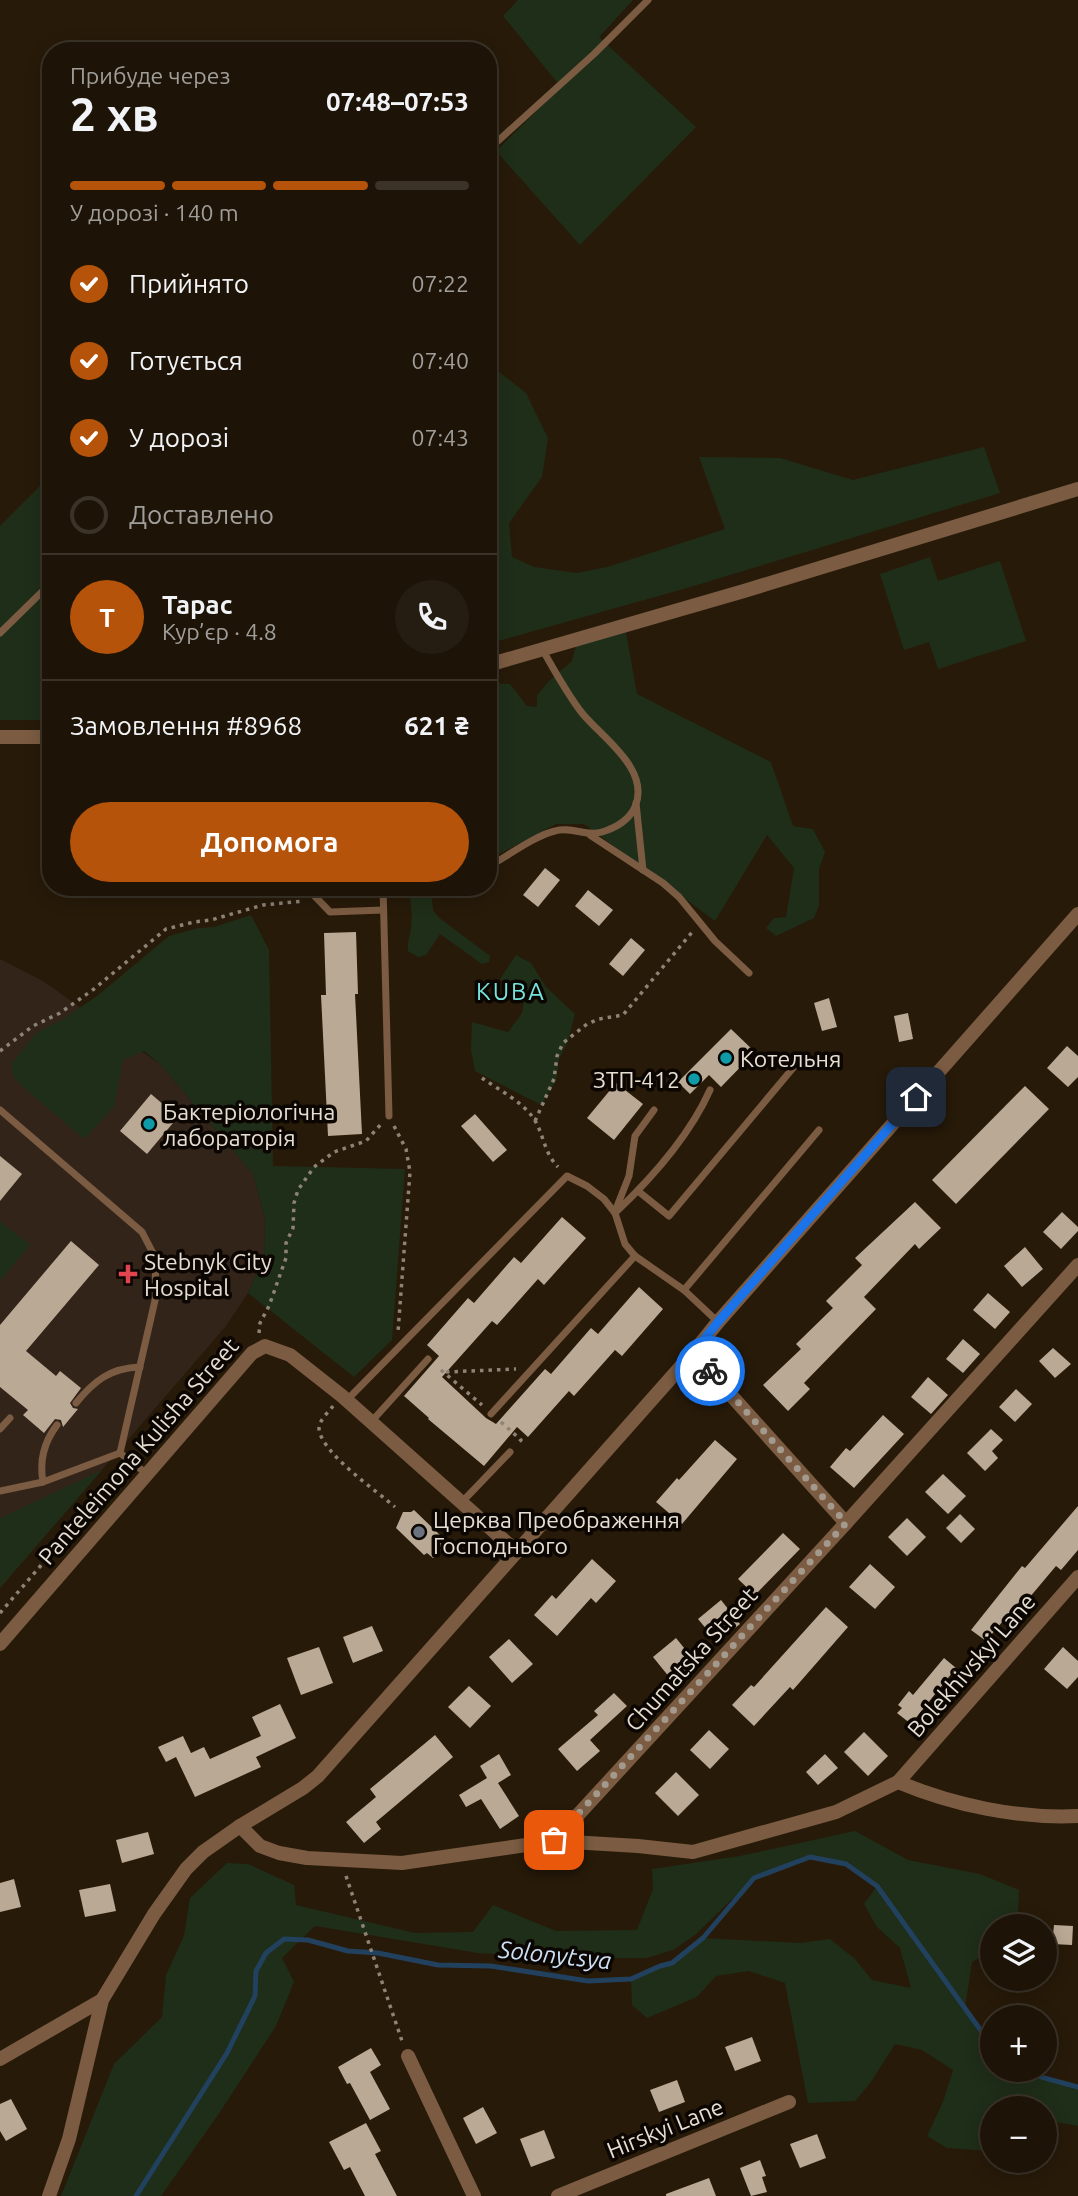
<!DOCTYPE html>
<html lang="uk">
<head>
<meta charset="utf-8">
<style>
	body { margin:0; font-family:Ubuntu,sans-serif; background:#251d11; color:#f1f3f6; height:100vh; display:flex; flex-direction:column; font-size:26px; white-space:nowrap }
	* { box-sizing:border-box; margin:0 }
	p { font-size:23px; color:#a09e9b }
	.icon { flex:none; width:38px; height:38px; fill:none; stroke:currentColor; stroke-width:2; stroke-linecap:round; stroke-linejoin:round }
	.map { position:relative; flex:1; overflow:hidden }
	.panel { position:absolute; left:42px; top:42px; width:455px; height:854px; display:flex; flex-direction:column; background:#1d1407; border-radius:28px; box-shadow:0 4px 18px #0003,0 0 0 2px #3b3328 }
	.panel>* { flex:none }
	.fabs { position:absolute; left:980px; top:1914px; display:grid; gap:14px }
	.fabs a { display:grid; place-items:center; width:77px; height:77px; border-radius:50%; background:#1d1407; box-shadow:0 4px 18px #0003,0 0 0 2px #3b3328; font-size:35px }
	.pin { position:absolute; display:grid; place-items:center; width:60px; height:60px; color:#fff; margin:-30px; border-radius:14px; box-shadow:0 4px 10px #0006 }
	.courier { position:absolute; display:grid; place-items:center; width:70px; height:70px; margin:-35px; border:5px solid #1a73e8; border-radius:50%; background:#fff; color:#222; box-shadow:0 2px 9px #0007 }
	.overview em { font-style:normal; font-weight:600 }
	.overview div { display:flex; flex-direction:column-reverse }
	.overview { display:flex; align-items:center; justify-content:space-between; height:119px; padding:0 28px }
	h1 { font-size:46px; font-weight:600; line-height:52px }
	.bar { display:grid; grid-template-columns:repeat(4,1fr); gap:10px 7px; align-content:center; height:84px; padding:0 28px }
	.bar i { height:9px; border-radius:5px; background:#3b3328 }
	.bar .on { background:#b45309 }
	.bar p { grid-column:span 4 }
	.line { display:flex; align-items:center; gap:18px; padding:0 28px; border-top:2px solid #3b3328 }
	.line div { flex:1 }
	.round { display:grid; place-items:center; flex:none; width:74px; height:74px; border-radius:37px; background:#251d11 }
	ol { padding:0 28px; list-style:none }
	li { display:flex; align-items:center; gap:21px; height:77px }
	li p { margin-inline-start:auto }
	li .icon { padding:7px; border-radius:50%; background:#b45309; color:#fff; stroke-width:4 }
	li:last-child { color:#a09e9b }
	li i { width:38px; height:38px; border:4px solid #3b3328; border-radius:50% }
	.action { display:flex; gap:14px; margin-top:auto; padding:14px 28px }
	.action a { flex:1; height:80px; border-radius:42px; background:#b45309; color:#fff; font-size:28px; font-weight:600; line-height:80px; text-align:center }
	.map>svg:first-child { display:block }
	.medical { fill:#33241a }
	.green { fill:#1f2e18 }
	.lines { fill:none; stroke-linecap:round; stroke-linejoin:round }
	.stream { stroke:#21415f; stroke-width:5 }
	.building { fill:#baa994 }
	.path { stroke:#8e8376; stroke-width:3.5; stroke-dasharray:3.5 5; stroke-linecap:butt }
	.lane { stroke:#7b5c42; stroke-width:7 }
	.street { stroke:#7b5c42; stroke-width:14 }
	.done { stroke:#a3998c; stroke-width:7; stroke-dasharray:0 12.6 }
	.route { stroke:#1a73e8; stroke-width:9 }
	.culture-dot { fill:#0f9aa8; stroke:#0b0602; stroke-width:2.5 }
	.health-dot { fill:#e0444e; stroke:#0b0602; stroke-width:2.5 }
	.worship-dot { fill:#6b7280; stroke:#0b0602; stroke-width:2.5 }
	.labels { text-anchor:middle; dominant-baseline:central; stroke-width:7; stroke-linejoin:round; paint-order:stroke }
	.poi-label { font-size:23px; fill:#e6ded3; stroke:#0b0602; text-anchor:start }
	.street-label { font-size:23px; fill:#e6ded3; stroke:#0b0602 }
	.neighbourhood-label { font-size:24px; letter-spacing:2px; fill:#77e3dd; stroke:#0b0602 }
	.water-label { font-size:24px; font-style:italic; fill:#cbe0f6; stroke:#0b0602 }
</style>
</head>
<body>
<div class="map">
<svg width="1078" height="2196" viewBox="0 0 1078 2196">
	<rect width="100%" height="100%" fill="#271a09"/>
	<path class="medical" d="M0 959 43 981 161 1065 253 1174 265 1220 264 1256 248 1293 226 1326 0 1588Z"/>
	<g class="green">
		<path d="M518 0H633L599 37 696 127 580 245 496 151 561 87 503 16Z"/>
		<path d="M488 367H493L526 393 548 438 542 477 509 523 512 557 534 567 577 573 607 567 725 529 699 457 780 458 853 480 984 447 1000 493 687 588 488 644Z"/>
		<path d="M51 475V720H0V526Z"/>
		<path d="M930 557 938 581 1000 561 1026 641 938 669 929 642 904 650 880 574Z"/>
		<path d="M626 632 637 694 771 762 793 826 813 829 825 852 819 869V905L814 918 776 936 766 928 774 918 786 917 794 868 767 835 715 921 584 824H556L488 860V805L494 803 488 798V683L510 684 527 706 537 707V695L549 681 572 661 576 646Z"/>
		<path d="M409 887H431L433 910 438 917 490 956 489 962 482 964 440 934 426 955 418 957 408 951C407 942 410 937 411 928 413 915 410 901 409 887Z"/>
		<path d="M251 915 269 950 273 1166 405 1169 392 1340 354 1377 248 1293 264 1256 265 1220 253 1174 161 1065 144 1051 123 1060 114 1107 84 1139 22 1086 14 1077 11 1064 37 1032 63 1019 97 996 169 936 198 928 214 927Z"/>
		<path d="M516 955 531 963 546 987 575 1014 568 1041 559 1059 556 1081 541 1105 475 1071 471 1050 472 1022 508 1032 522 1013 525 995 500 979Z"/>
		<path d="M0 1221 30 1245 0 1281Z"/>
		<path d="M102 1470 0 1588V1518Z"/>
		<path d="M855 1831 908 1860 980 1874 1019 1890 1018 1920 1015 1927H992V1950L972 1962 965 2008 992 2046V2070H1015L1078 2087V2126L1045 2120V2109H992V2142L989 2151 947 2148 927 2136 943 2102 953 2070 922 2050 895 2044 871 2082 855 2101 808 2103 785 1983 749 1971 716 1976 697 1997 647 2018 632 2005 631 1979 660 1966 672 1963 703 1938 800 1943 830 1939 855 1959 872 1980 911 1988 900 1948 877 1927 864 1904 877 1886 846 1864 810 1857 754 1878 695 1935 673 1950 647 1958H554L478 1953 315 1926 282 1958 294 1982 276 2026 218 2115 161 2196H61L114 2064 162 2017 166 1975 184 1936 190 1898 227 1863 248 1864 294 1885 296 1905 415 1933 473 1932 493 1905 556 1931 637 1930 653 1889 652 1869 740 1856Z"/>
	</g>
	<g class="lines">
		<g class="stream">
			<path d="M1015 2070 1078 2087"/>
			<path d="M136 2196 227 2053 255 1996 256 1971 266 1953 284 1939 308 1940 348 1951 378 1953 438 1965 491 1966 588 1981 631 1979 660 1966 672 1963 703 1938 754 1878 810 1857 846 1864 877 1886 992 2046"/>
		</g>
	</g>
	<g class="building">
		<path d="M545 868 560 880 538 907 523 895Z"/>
		<path d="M588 890 613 910 599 926 575 906Z"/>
		<path d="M356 932 358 994H355L362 1134 328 1136 321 995H326L324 933Z"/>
		<path d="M631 938 645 950 623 976 609 964Z"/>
		<path d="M829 998 837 1027 822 1031 814 1003Z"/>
		<path d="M908 1013 913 1039 899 1042 894 1016Z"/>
		<path d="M731 1029 755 1052 721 1087 709 1075 690 1094 678 1082Z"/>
		<path d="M1067 1046 1078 1056V1077L1068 1087 1047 1068Z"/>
		<path d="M616 1083 643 1104 614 1140 587 1118Z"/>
		<path d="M1025 1086 1049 1109 956 1204 932 1180Z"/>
		<path d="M151 1094 178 1117 147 1154 120 1131Z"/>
		<path d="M475 1114 507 1150 493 1162 461 1126Z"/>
		<path d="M0 1156 22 1174 0 1201Z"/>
		<path d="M915 1202 941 1228 919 1249 915 1244 864 1297 876 1309 804 1383 810 1389 788 1411 763 1385 801 1349 796 1344 833 1308 826 1301 862 1265 855 1258Z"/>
		<path d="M1062 1212 1078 1227V1231L1061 1249 1043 1232Z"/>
		<path d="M562 1217 586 1238 544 1285 538 1279 497 1325 492 1321 442 1377 486 1418 496 1424 545 1369 551 1374 591 1328 598 1334 639 1287 663 1309 622 1356 615 1350 574 1396 569 1391 528 1437 517 1427 484 1466 428 1419 429 1418 404 1396 439 1356 427 1345 468 1298 474 1303 514 1257 521 1263Z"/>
		<path d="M71 1241 99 1265 26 1351 56 1376 60 1371 81 1388 70 1403 73 1408 78 1409 63 1427 61 1420 55 1419 44 1433 23 1415 28 1410 0 1387V1325Z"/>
		<path d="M1025 1247 1043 1269 1022 1287 1004 1266Z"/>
		<path d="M988 1293 1010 1312 995 1329 973 1310Z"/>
		<path d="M963 1339 980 1354 963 1373 946 1359Z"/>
		<path d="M1053 1348 1071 1364 1055 1378 1039 1361Z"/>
		<path d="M928 1377 948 1395 931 1414 911 1397Z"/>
		<path d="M1016 1389 1032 1404 1015 1422 999 1407Z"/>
		<path d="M883 1415 904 1434 854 1488 830 1467 846 1448 850 1451Z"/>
		<path d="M991 1429 1003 1440 992 1451 998 1458 985 1471 967 1453Z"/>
		<path d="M715 1440 737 1459 682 1524 656 1502 677 1478 679 1480Z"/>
		<path d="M943 1474 966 1496 948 1514 925 1492Z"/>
		<path d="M1078 1506V1550L1061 1570 1056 1566 1024 1604 1020 1601 986 1641 971 1630 1022 1566 1025 1568Z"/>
		<path d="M414 1510 442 1537 440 1540 446 1546 433 1558 427 1553 424 1555 396 1528 403 1512H411Z"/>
		<path d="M960 1514 975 1529 961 1543 946 1528Z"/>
		<path d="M907 1518 926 1537 907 1556 888 1537Z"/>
		<path d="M783 1533 800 1549 755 1595 738 1579Z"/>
		<path d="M592 1559 616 1581 596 1603 591 1598 557 1636 534 1615 552 1595 556 1599Z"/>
		<path d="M870 1564 895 1587 875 1609 849 1587Z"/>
		<path d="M721 1600 740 1624 717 1642 698 1619Z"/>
		<path d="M826 1607 848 1627 793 1690 790 1687 754 1726 732 1705 751 1685 754 1687Z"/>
		<path d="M372 1626 383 1651 353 1663 343 1637Z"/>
		<path d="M676 1638 698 1665 674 1683 653 1657Z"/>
		<path d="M509 1639 533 1664 512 1683 489 1657Z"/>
		<path d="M319 1647 333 1683 301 1695 287 1658Z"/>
		<path d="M1063 1647 1078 1661V1677L1067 1689 1044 1669Z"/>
		<path d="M944 1658 956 1668 911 1724 897 1713 902 1708 898 1705 909 1691 913 1695Z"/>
		<path d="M469 1686 491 1706 470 1728 448 1707Z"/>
		<path d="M614 1693 627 1706 590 1740 600 1751 577 1771 558 1749 598 1715 594 1711Z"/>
		<path d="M280 1704 296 1738 256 1757 261 1767 195 1797 176 1757 166 1762 158 1747 183 1736 191 1753 204 1747 210 1759 261 1736 252 1717Z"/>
		<path d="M709 1730 729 1749 710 1769 690 1750Z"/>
		<path d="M864 1732 888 1756 868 1776 844 1752Z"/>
		<path d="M435 1735 453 1757 376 1822 381 1829 364 1843 346 1822 376 1797 370 1789Z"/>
		<path d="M499 1754 511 1775 498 1783 519 1816 500 1829 481 1799 466 1807 459 1795 487 1778 480 1766Z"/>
		<path d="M825 1754 838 1768 818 1785 806 1772Z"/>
		<path d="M676 1772 699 1795 678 1816 655 1793Z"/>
		<path d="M148 1832 154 1854 122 1863 116 1840Z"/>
		<path d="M14 1879 21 1907 0 1912V1883Z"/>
		<path d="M110 1884 116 1911 85 1917 79 1890Z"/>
		<path d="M1054 1925 1073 1926 1072 1945 1052 1944Z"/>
		<path d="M752 2037 761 2061 735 2071 725 2047Z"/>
		<path d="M371 2048 381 2065 370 2072 390 2109 370 2120 350 2083 347 2084 338 2067Z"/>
		<path d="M677 2080 685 2102 659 2112 650 2090Z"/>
		<path d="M11 2099 27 2129 6 2141 0 2131V2104Z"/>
		<path d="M483 2107 497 2133 476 2144 463 2118Z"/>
		<path d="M366 2123 381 2151 375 2154 397 2196H365L350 2167 344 2170 329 2142Z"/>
		<path d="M544 2130 555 2158 531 2167 520 2139Z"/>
		<path d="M817 2134 826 2158 800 2168 790 2144Z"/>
		<path d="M760 2160 766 2176 762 2177 767 2192 751 2196 740 2168Z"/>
		<path d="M709 2178 716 2196H666V2194Z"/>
	</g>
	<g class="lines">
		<g class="path">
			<path d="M0 1051 33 1026 60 1013 94 989 166 929 194 922 211 920 263 905 304 901"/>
			<path d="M482 1078C499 1090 523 1102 534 1119 544 1135 544 1153 558 1167"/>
			<path d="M535 1121 554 1079 557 1056 563 1043 587 1024 599 1019 623 1015 693 931"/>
			<path d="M394 1126 406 1149 410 1172 398 1332"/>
			<path d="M259 1333 260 1323 269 1306 286 1258V1243L293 1228 294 1203 298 1190 314 1167 334 1152 366 1141 382 1123"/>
			<path d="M441 1370 482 1405"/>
			<path d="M446 1372 516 1369"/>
			<path d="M333 1406C328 1413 319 1420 319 1429 322 1454 377 1491 395 1507"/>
			<path d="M501 1422 521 1440 516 1445"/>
			<path d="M0 1613 118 1476"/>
			<path d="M346 1876 403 2044"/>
		</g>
		<g class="lane">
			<path d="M488 150 594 54 648 0"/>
			<path d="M0 633 51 583"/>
			<path d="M636 803 643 870"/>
			<path d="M590 835 663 883 679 897 715 941 749 973"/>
			<path d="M488 867C506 857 536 835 555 831 571 826 586 837 602 832 615 828 629 820 635 807 651 769 602 738 582 713 567 694 555 671 542 649"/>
			<path d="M306 887 330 912 383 910"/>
			<path d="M383 887 389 1116"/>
			<path d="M0 1110 142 1232 155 1257 156 1296 120 1453 147 1474"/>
			<path d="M638 1191 669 1216 798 1062"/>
			<path d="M616 1209 629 1176 635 1136 654 1110"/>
			<path d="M615 1213C652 1178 689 1137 710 1090"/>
			<path d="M684 1290 819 1130"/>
			<path d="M347 1400 567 1176 587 1186 604 1199 615 1213 625 1244 635 1256 684 1290 718 1322"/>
			<path d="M76 1403C94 1381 110 1368 140 1367"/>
			<path d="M491 1414 635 1256"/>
			<path d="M371 1422 428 1359"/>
			<path d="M0 1429 10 1418"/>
			<path d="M43 1482C39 1460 44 1442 57 1425"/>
			<path d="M0 1491 43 1482 120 1453"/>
			<path d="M462 1502 510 1452"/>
		</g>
		<g class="street">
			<path d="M488 665 744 591 1078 489"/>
			<path d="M0 737H51"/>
			<path d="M693 1353 846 1523"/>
			<path d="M0 1644 252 1353 265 1346 290 1355 342 1396 516 1551"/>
			<path d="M898 1782C953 1805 1018 1819 1078 1816"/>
			<path d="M240 1826 260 1846 279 1853 307 1858 402 1863 554 1841 846 1523 1078 1265"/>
			<path d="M554 1841 638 1846 693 1852 836 1812 898 1782 1078 1577"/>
			<path d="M408 2056 474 2196"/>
			<path d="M0 2059 102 2000"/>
			<path d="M49 2196 69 2139 102 2000 154 1914 186 1869 203 1852 240 1826 303 1788 318 1776 693 1353 718 1322 1078 914"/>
			<path d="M558 2196 789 2102"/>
		</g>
	</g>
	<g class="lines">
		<path class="done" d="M554 1840 846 1523 710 1371"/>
		<path class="route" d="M710 1371 693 1353 718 1322 916 1097"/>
	</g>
	<g class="culture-dot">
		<circle cx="726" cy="1058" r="7"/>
		<circle cx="694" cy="1079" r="7"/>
		<circle cx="149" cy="1124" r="7"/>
	</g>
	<path class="health-dot" d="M124.5 1263.5h7v7h7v7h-7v7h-7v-7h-7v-7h7z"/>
	<circle class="worship-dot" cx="419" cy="1532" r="7"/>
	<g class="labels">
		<g class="poi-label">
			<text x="740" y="1058">Котельня</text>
			<text x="680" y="1079" text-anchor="end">ЗТП-412</text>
			<text x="163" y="1111">Бактеріологічна<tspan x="163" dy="26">лабораторія</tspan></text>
			<text x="144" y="1261">Stebnyk City<tspan x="144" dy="26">Hospital</tspan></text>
			<text x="433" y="1519">Церква Преображення<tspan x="433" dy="26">Господнього</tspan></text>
		</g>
		<g class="street-label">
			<text transform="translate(138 1451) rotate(-49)">Panteleimona Kulisha Street</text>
			<text transform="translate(691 1659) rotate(-48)">Chumatska Street</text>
			<text transform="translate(971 1665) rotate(-49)">Bolekhivskyi Lane</text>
			<text transform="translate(665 2128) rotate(-22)">Hirskyi Lane</text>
		</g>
		<g class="neighbourhood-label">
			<text x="511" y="991">KUBA</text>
		</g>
		<g class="water-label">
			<text transform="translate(555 1955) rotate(6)">Solonytsya</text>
		</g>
	</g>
</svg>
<div class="fabs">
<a><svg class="icon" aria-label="layers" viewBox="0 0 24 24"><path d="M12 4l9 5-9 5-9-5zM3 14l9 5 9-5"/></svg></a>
<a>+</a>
<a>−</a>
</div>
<div class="pin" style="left:554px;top:1840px;background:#ea580c"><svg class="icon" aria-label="bag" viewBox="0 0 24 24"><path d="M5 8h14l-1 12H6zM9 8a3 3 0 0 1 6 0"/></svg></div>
<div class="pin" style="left:916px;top:1097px;background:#1f2937"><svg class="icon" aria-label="home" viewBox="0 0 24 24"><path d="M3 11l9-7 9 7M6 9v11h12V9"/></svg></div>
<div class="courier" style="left:710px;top:1371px"><svg class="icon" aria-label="bike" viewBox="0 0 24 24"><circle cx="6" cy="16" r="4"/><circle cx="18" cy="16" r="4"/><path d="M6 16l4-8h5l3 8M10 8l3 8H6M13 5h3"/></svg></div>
<section class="panel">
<div class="overview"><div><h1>2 хв</h1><p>Прибуде через</p></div><em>07:48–07:53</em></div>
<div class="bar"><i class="on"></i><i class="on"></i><i class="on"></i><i></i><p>У дорозі · 140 m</p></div>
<ol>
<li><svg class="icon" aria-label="check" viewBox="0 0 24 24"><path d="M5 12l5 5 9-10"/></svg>Прийнято<p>07:22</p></li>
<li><svg class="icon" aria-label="check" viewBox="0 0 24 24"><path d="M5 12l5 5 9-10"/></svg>Готується<p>07:40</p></li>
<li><svg class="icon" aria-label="check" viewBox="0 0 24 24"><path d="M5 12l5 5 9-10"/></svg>У дорозі<p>07:43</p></li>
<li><i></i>Доставлено</li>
</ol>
<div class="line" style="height:126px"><b class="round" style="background:#b45309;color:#fff">Т</b><div><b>Тарас</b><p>Кур’єр · 4.8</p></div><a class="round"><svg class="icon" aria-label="phone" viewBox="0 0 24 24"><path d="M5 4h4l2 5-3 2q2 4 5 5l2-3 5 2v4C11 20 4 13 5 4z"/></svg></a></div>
<div class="line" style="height:91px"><div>Замовлення #8968</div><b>621 ₴</b></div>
<div class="action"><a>Допомога</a></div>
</section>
</div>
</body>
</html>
